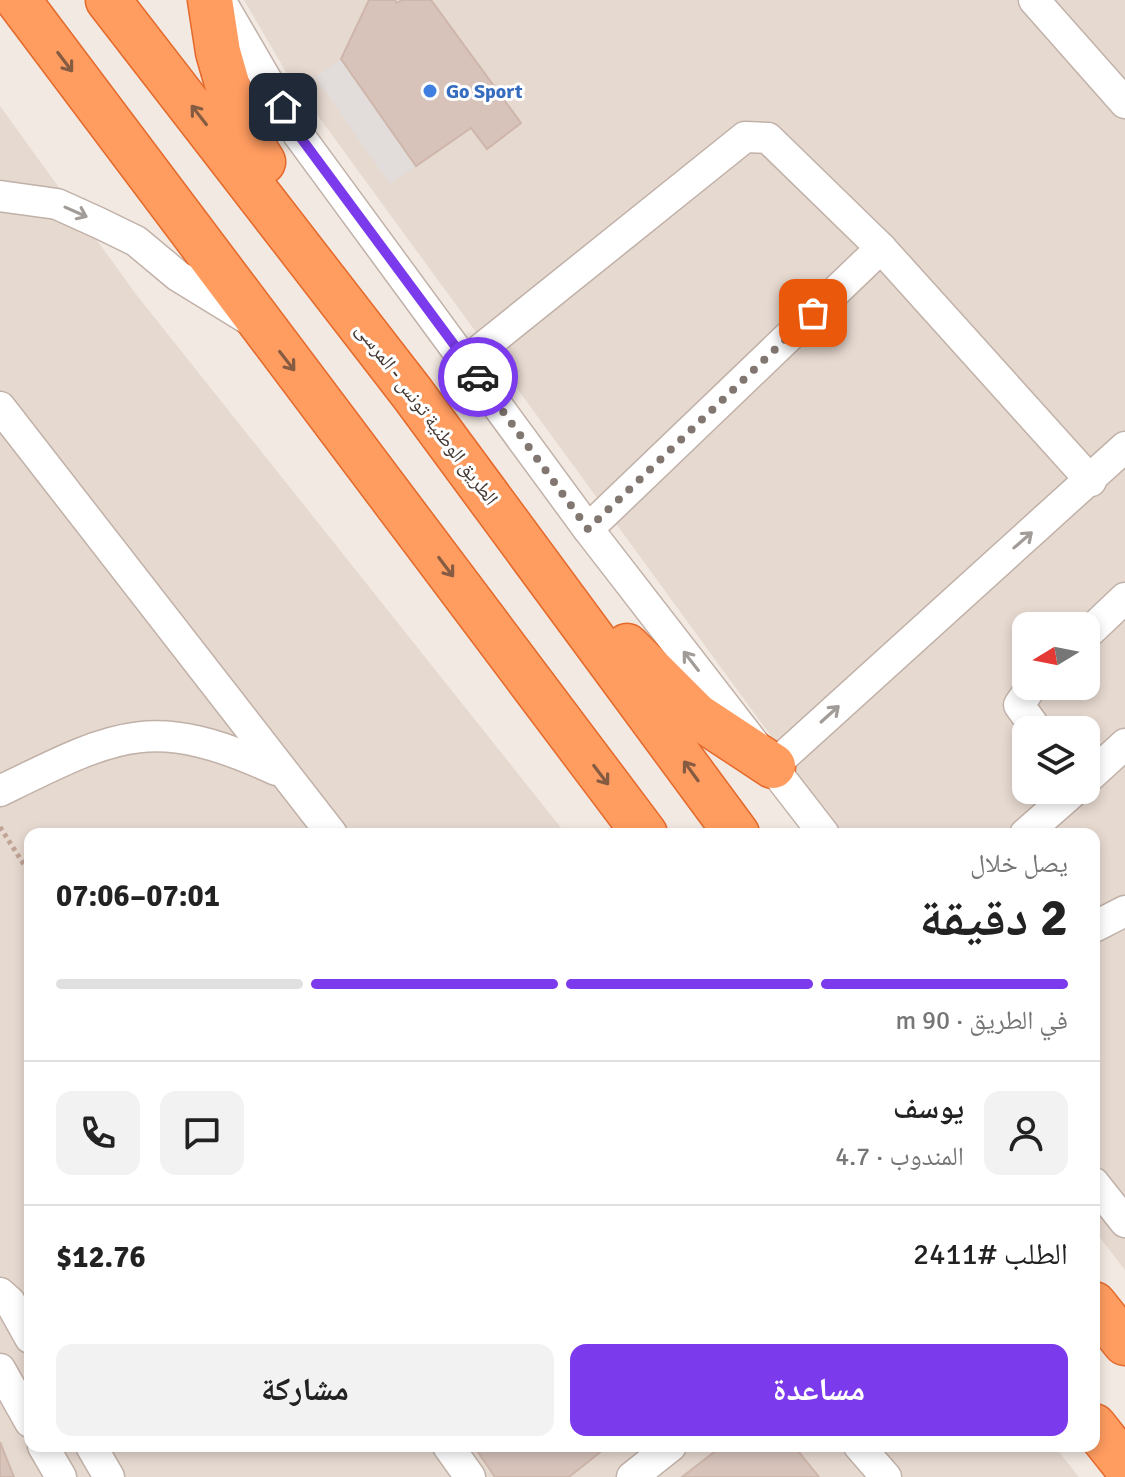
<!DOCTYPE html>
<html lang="ar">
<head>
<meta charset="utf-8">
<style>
	body { margin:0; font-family:Signika,"Noto Naskh Arabic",sans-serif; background:#f2f2f2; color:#222; direction:rtl; height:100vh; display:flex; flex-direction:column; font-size:30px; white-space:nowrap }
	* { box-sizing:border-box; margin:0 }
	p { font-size:26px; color:#767676 }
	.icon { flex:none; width:44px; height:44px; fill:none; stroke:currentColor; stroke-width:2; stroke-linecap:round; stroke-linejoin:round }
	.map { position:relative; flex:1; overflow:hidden; direction:ltr }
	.details { position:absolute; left:24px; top:828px; width:1076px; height:624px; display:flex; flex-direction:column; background:#fff; border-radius:16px; box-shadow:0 4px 12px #0003; direction:rtl }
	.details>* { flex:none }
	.needle { width:52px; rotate:260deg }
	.buttons { position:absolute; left:1012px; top:612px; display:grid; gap:16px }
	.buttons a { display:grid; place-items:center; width:88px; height:88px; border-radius:16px; background:#fff; box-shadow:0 4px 12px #0003; font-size:40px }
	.pin { position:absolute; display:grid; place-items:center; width:68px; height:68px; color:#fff; margin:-34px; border-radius:16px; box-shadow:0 4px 12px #0006 }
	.courier { position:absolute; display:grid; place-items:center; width:80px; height:80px; margin:-40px; border:6px solid #7c3aed; border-radius:50%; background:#fff; color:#222; box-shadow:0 2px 10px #0007 }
	.head em { font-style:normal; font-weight:700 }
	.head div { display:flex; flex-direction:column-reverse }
	.head { display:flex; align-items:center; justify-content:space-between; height:136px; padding:0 32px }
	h1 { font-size:52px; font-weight:700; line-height:60px }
	.bar { display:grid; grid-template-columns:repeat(4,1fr); gap:12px 8px; align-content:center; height:96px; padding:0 32px }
	.bar i { height:10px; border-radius:6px; background:#e0e0e0 }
	.bar .on { background:#7c3aed }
	.bar p { grid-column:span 4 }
	.line { display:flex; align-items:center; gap:20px; padding:0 32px; border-top:2px solid #e0e0e0 }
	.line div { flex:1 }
	.round { display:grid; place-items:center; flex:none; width:84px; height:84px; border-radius:16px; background:#f2f2f2 }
	.button { display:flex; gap:16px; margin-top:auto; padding:16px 32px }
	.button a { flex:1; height:92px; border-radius:16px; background:#7c3aed; color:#fff; font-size:32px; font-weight:700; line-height:92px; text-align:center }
	.button a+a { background:#f2f2f2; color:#222 }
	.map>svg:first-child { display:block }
	.residential { fill:#e6d9d0; fill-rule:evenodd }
	.parking { fill:#e2dddb }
	.building { fill:#d7c3ba; stroke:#cfb6aa; stroke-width:2 }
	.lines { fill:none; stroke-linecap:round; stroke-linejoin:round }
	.minor-casing { stroke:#c1b1a8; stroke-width:33 }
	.highway-casing { stroke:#e4692a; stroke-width:47 }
	.path { stroke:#c0a495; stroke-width:5; stroke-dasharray:4 4; stroke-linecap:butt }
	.minor { stroke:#fff; stroke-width:30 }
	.highway { stroke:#ff9c60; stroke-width:44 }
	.oneway { stroke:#855b42 }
	.oneway2 { stroke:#a29c98 }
	.done { stroke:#817670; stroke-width:8; stroke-dasharray:0 14.4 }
	.route { stroke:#7c3aed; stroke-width:10 }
	.shop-dot { fill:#3f7fe0; stroke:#fff; stroke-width:3 }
	.labels { text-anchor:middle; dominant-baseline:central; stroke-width:6; stroke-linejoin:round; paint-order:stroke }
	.shop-label { font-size:20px; font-weight:bold; fill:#366cbe; stroke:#fff; text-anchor:start }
	.street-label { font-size:20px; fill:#443832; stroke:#fff }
</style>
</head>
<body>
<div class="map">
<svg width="1125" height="1477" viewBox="0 0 1125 1477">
	<rect width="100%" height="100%" fill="#f2e9e2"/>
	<g class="residential">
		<path d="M244 0H1125V1270L1094 1230V834H825L771 736 286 72ZM1026 626H1086V686H1026ZM1026 730H1086V790H1026Z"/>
		<path d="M0 106 135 293 566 834H30V1446H1054L1079 1477H0Z"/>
	</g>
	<path class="parking" d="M341 59 416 166 390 184 315 77Z"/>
	<g class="building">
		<path d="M369 0H395L397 3 402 0H431L521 123 487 149 471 128 416 166 341 59Z"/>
		<path d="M0 1442 14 1477H0Z"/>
		<path d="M474 1446H608L569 1477H495Z"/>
		<path d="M722 1446H794L819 1477H682Z"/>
	</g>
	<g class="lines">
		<defs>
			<g id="minor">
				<path d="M220 0 298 134 588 529 824 834"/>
				<path d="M1034 0 1125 103"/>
				<path d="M0 196 57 204 99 223 136 241 178 276 248 319"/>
				<path d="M466 361 745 137 768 138 881 248 1091 481"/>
				<path d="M0 407 332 834"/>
				<path d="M588 529 881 248"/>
				<path d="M1086 635 1125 598"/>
				<path d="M1032 686 1019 705 1037 730"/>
				<path d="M773 766 1125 447"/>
				<path d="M1086 780 1125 744"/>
				<path d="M0 791C116 734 153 713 276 770"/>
				<path d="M1025 834 1075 790"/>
				<path d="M1094 927 1125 911"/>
				<path d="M1094 1183 1125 1222"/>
				<path d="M0 1293 10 1302 30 1338"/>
				<path d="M0 1369 30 1422"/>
				<path d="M43 1446 61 1477"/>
				<path d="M91 1446 109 1477"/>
				<path d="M448 1446 470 1477"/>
				<path d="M859 1446 886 1477"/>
				<path d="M632 1477 671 1446"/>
			</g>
			<g id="highway">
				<path d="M18 0 645 834"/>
				<path d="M108 0 412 393 737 834"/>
				<path d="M210 0 218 52 238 122 263 162"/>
				<path d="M627 646 697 716 773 766"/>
				<path d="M1094 1304 1125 1343"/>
				<path d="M1094 1426 1125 1465"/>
			</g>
		</defs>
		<use href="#minor" class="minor-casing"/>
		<use href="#highway" class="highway-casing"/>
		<path class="path" d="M0 827 30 874"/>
		<use href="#minor" class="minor"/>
		<use href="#highway" class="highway"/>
	</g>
	<defs><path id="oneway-shaft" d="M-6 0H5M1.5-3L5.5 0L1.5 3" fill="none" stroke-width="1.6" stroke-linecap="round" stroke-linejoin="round" transform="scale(2)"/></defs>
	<g class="oneway">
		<use href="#oneway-shaft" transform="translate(65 62) rotate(53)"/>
		<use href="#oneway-shaft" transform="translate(199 115) rotate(-128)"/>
		<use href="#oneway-shaft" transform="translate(287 361) rotate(52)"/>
		<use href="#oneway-shaft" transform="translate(446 567) rotate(53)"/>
		<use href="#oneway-shaft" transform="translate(691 771) rotate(-126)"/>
		<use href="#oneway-shaft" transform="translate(601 775) rotate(53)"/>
	</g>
	<g class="oneway2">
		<use href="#oneway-shaft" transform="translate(76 212) rotate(24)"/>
		<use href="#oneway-shaft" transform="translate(1023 540) rotate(-41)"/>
		<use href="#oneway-shaft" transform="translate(691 661) rotate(-128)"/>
		<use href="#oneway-shaft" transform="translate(830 714) rotate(-42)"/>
	</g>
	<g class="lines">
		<path class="done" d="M478 377 588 529 813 313"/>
		<path class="route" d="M283 107 298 134 478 377"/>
	</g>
	<circle class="shop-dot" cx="430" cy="91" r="8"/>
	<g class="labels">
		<g class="shop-label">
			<text x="446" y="91">Go Sport</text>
		</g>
		<g class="street-label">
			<text transform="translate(427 414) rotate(53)">الطريق الوطنية تونس - المرسى</text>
		</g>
	</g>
</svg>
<div class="buttons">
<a><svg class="needle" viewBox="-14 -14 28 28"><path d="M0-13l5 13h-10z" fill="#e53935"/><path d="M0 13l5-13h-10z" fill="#767676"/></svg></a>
<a><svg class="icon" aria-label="layers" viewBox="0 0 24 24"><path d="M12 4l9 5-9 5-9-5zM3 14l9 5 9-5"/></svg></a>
</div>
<div class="pin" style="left:813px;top:313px;background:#ea580c"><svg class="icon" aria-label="bag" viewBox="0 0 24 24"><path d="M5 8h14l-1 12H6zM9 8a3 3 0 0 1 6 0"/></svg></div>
<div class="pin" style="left:283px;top:107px;background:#1f2937"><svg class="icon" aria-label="home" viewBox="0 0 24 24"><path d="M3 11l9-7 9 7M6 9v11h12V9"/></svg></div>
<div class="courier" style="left:478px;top:377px"><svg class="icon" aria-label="car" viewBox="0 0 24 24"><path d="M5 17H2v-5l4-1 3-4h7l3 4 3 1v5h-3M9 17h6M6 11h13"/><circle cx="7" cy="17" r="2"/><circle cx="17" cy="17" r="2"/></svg></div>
<section class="details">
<div class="head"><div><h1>2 دقيقة</h1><p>يصل خلال</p></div><em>07:01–07:06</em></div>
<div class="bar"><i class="on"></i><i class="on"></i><i class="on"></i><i></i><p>في الطريق · 90 m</p></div>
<div class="line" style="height:144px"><a class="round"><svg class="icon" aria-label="person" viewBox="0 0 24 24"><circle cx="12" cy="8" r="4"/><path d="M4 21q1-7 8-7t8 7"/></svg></a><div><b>يوسف</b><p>المندوب · 4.7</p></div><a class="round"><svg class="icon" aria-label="chat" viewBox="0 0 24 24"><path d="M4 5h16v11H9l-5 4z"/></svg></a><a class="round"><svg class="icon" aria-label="phone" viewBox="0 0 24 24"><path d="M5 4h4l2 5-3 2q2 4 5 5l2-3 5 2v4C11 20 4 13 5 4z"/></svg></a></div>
<div class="line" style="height:104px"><div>الطلب #2411</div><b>$12.76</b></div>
<div class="button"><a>مساعدة</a><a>مشاركة</a></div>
</section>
</div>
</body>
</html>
